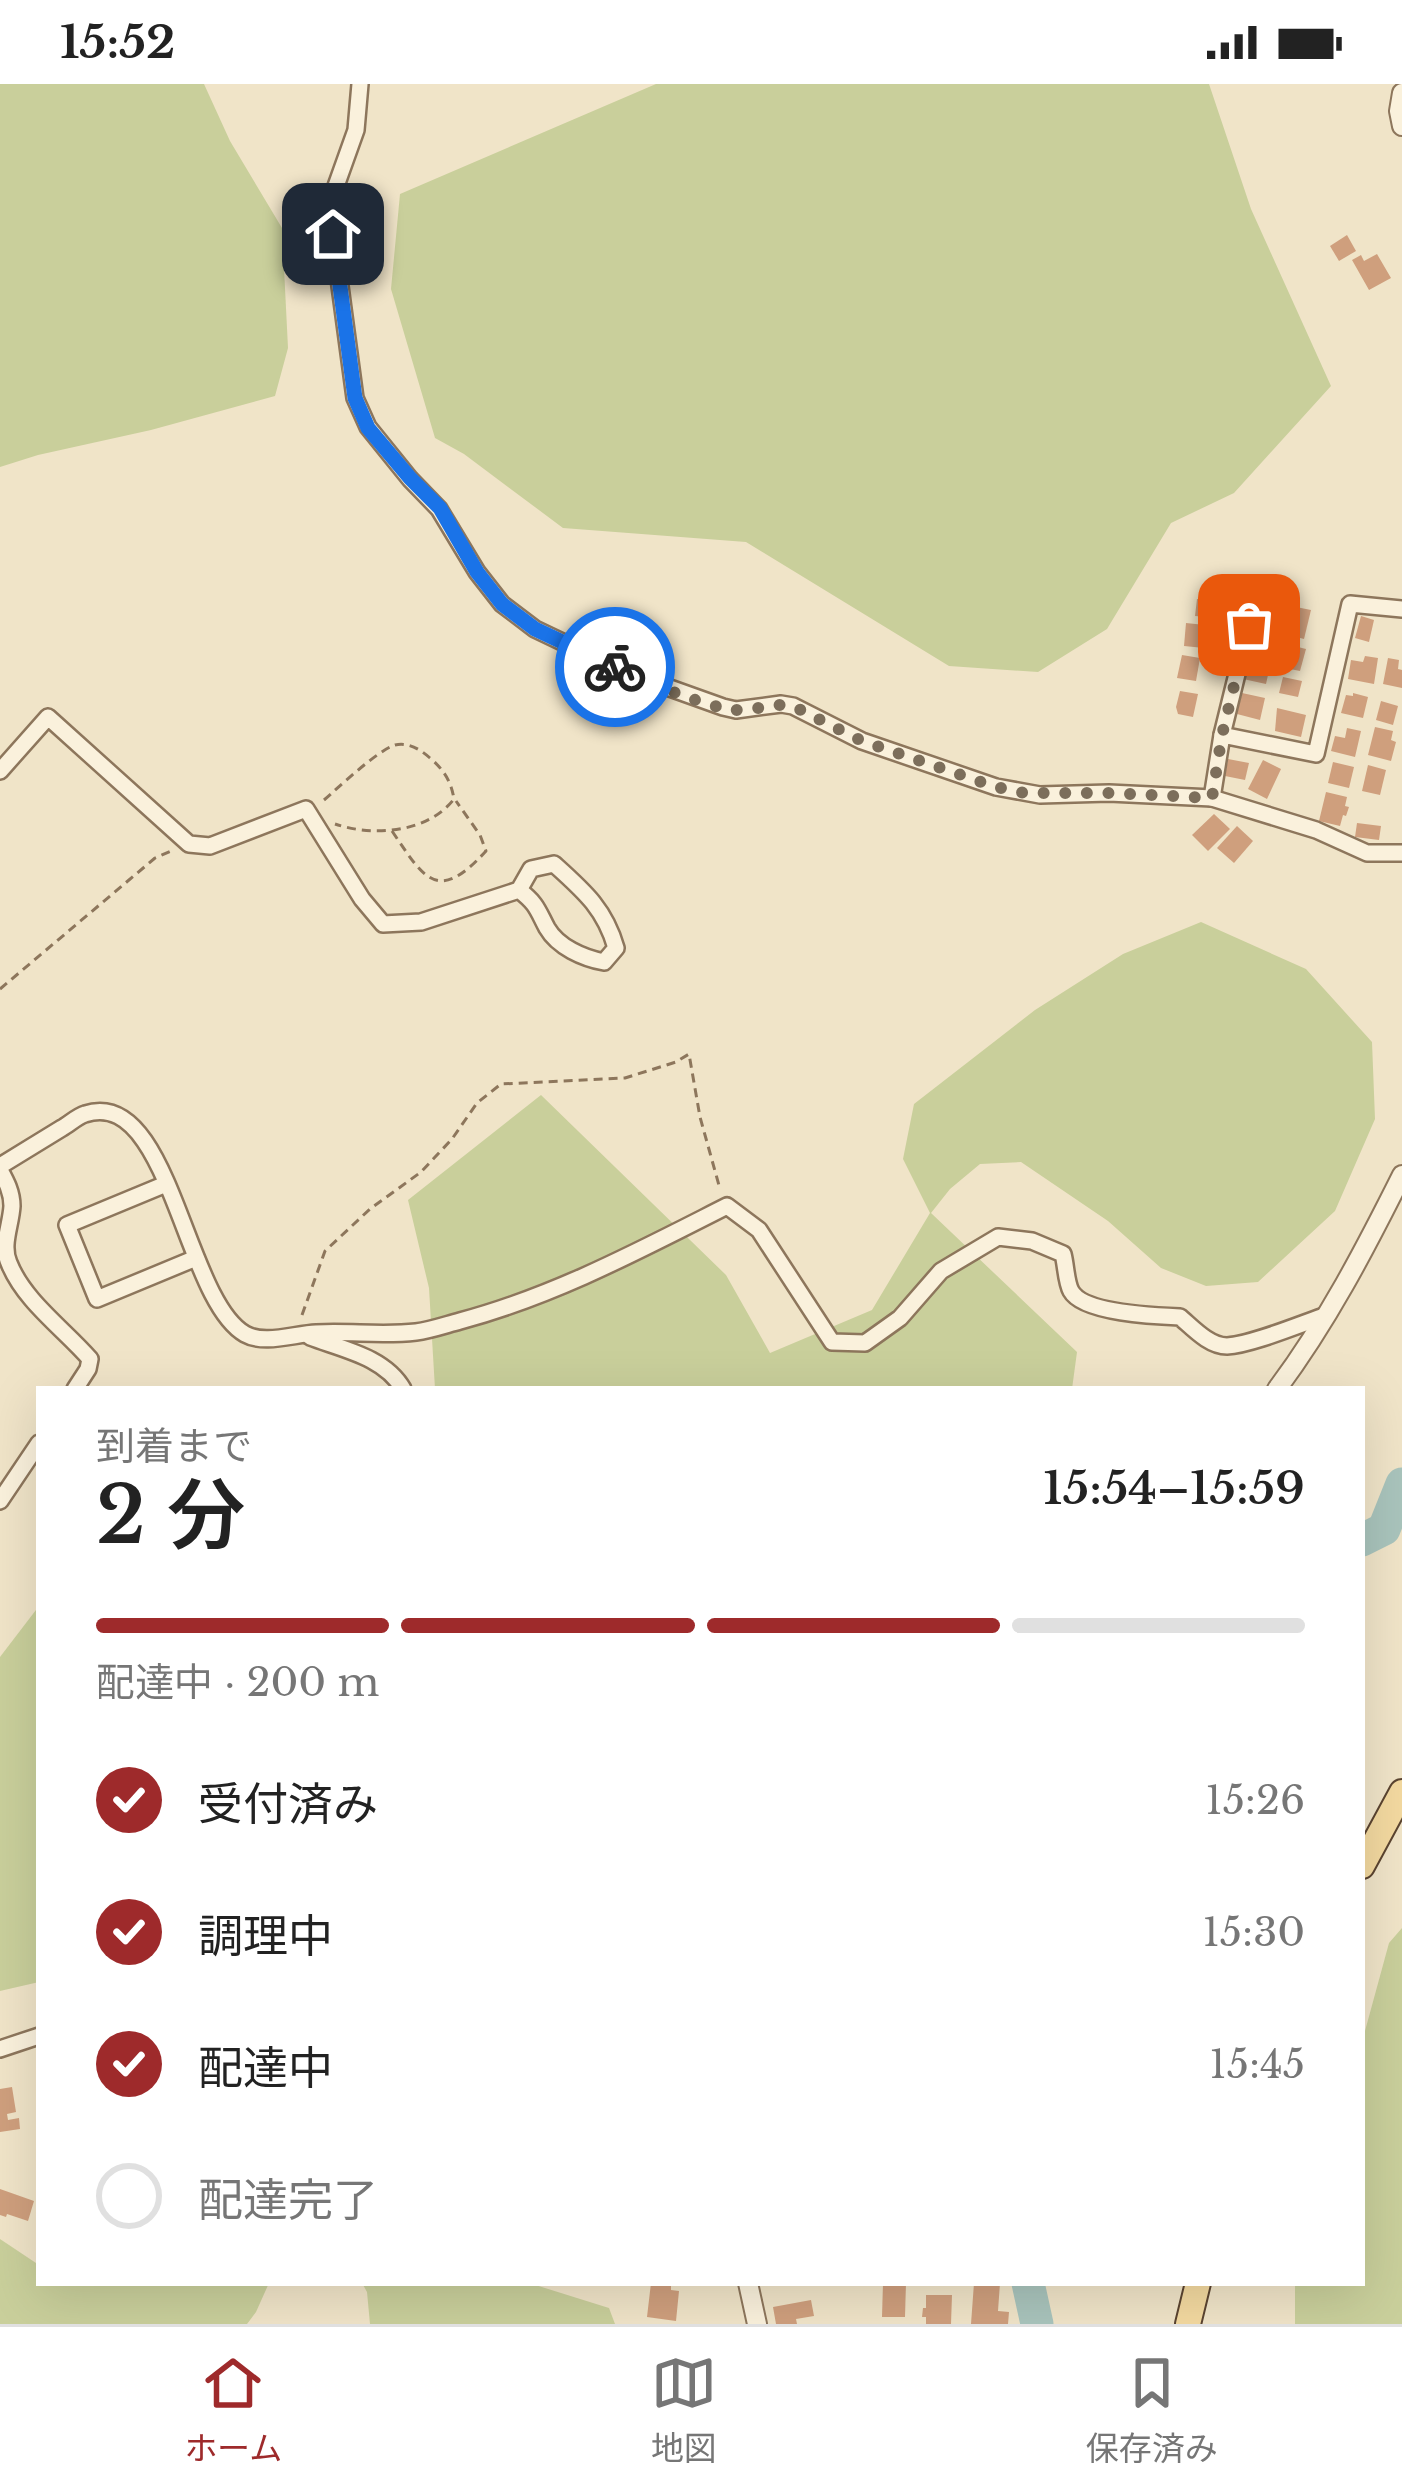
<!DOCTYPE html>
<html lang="ja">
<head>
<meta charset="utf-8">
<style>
	body { margin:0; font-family:"Libre Baskerville","Noto Sans JP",serif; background:#f2f2f2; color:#222; height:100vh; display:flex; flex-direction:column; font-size:45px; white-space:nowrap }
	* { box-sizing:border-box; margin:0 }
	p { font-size:39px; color:#767676 }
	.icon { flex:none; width:66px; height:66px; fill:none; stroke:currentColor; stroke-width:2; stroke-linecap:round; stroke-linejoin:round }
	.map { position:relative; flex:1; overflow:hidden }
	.drawer { position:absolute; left:36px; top:1302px; width:1329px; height:900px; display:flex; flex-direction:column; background:#fff; border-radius:0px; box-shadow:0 12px 48px #0002 }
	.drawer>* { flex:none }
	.pin { position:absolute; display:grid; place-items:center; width:102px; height:102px; color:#fff; margin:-51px; border-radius:24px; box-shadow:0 6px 18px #0006 }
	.courier { position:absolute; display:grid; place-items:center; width:120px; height:120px; margin:-60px; border:9px solid #1a73e8; border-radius:50%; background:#fff; color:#222; box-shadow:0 3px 15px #0007 }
	.summary em { font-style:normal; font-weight:600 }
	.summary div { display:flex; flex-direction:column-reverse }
	.summary { display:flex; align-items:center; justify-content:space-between; height:204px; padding:0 60px }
	h1 { font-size:78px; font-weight:600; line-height:90px }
	.bar { display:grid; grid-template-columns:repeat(4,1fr); gap:18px 12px; align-content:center; height:144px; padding:0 60px }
	.bar i { height:15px; border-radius:9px; background:#e0e0e0 }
	.bar .current { background:#9e2a2b }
	.bar p { grid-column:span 4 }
	ol { padding:0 60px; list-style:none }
	li { display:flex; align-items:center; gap:36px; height:132px }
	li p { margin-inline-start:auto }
	li .icon { padding:12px; border-radius:50%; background:#9e2a2b; color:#fff; stroke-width:4 }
	li:last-child { color:#767676 }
	li i { width:66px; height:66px; border:6px solid #e0e0e0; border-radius:50% }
	.status { display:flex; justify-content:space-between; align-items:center; height:84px; padding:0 60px; background:#fff; direction:ltr }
	.status svg { height:33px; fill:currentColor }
	.dock { display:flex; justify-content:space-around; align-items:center; height:168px; border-top:3px solid #e0e0e0; background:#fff; font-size:33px; color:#767676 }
	.dock a { display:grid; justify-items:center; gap:6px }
	.dock .current { color:#9e2a2b }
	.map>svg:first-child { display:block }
	.green { fill:#c9cf9b }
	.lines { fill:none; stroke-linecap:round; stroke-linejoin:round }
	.river { stroke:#a9c4bc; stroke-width:33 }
	.building { fill:#cf9f7d }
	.minor-casing { stroke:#8d765c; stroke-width:20 }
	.tertiary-casing { stroke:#8d765c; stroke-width:22 }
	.primary-casing { stroke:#5b4430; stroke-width:28 }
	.path { stroke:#8d765c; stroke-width:3; stroke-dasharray:9 6; stroke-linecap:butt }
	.minor { stroke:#faf1dc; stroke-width:15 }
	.tertiary { stroke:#faf1dc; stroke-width:18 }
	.primary { stroke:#f3d9a0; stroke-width:24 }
	.done { stroke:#7c6e5b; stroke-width:12; stroke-dasharray:0 21.6 }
	.route { stroke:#1a73e8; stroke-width:15 }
</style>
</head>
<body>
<div class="status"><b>15:52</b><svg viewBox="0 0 49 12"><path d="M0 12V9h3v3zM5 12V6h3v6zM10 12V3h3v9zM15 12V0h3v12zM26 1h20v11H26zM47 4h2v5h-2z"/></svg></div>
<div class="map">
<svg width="1402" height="2240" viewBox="0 0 1402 2240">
	<rect width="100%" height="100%" fill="#f0e4c8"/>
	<g class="green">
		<path d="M0 0H204L230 57 282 144 288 264 275 312 151 346 38 371 0 383Z"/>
		<path d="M656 0H1209L1251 125 1331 302 1234 409 1171 439 1107 545 1038 588 949 582 746 458 563 444 464 370 435 354 391 205 400 110Z"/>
		<path d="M1201 838 1306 885 1372 958 1375 1035 1335 1127 1258 1198 1206 1202 1161 1184 1108 1137 1021 1078 980 1080 950 1105 931 1129 1077 1268 1072 1305H435L429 1204 408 1116 541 1011 726 1191 770 1269 872 1226 930 1129 903 1075 914 1020 1035 926 1123 870Z"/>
		<path d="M39 1522V1898L0 1907V1573Z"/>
		<path d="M1402 1844V2240H1295V2199H1362V1958L1389 1859Z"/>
		<path d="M0 2155 39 2181V2199H269L256 2228 247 2240H0Z"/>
		<path d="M362 2199H529L609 2224 615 2240H370L367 2208Z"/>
	</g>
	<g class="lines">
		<g class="river">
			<path d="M1362 1456 1384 1445 1402 1400"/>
			<path d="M1028 2199 1037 2240"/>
		</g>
	</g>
	<g class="building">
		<path d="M1347 151 1356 167 1339 177 1330 162Z"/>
		<path d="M1377 170 1391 194 1369 206 1352 176 1361 171 1364 177Z"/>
		<path d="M1197 515 1210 516V521L1220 522 1219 534 1195 532Z"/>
		<path d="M1296 523 1311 526 1304 555 1289 551Z"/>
		<path d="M1257 529 1276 533 1273 559 1249 553Z"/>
		<path d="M1361 532 1374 536 1369 558 1355 554Z"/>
		<path d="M1186 539 1205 541 1204 564 1184 562Z"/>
		<path d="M1290 561 1306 565 1300 587 1285 584Z"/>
		<path d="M1182 571 1200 574 1196 597 1177 594Z"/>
		<path d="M1248 571 1267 576 1264 590 1268 591 1266 600 1243 595Z"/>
		<path d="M1365 572 1378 574 1374 600 1348 595 1351 576 1363 578Z"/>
		<path d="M1388 574 1399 576 1398 585 1402 586V604L1383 600Z"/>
		<path d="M1283 593 1302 597 1298 613 1279 609Z"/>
		<path d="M1180 607 1198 610 1193 633 1178 630 1176 623Z"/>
		<path d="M1242 609 1265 614 1260 636 1237 630Z"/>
		<path d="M1353 609 1368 613 1363 634 1341 629 1346 611 1353 612Z"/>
		<path d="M1381 617 1398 622 1393 641 1376 636Z"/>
		<path d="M1277 624 1306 631 1301 653 1275 647Z"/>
		<path d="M1375 643 1393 647 1391 656 1396 658 1391 677 1368 671Z"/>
		<path d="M1347 644 1361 647 1355 673 1331 667 1335 652 1345 654Z"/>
		<path d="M1228 675 1249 679 1245 696 1225 692Z"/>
		<path d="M1263 676 1281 685 1267 715 1248 705Z"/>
		<path d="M1333 678 1354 683 1349 704 1328 699Z"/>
		<path d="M1368 681 1386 686 1380 711 1362 707Z"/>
		<path d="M1326 708 1347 713 1345 722 1349 723 1346 732 1343 731 1340 742 1319 737Z"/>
		<path d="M1214 730 1230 745 1208 767 1192 751Z"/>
		<path d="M1357 739 1381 742 1379 756 1355 753Z"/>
		<path d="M1237 742 1253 757 1234 779 1217 764Z"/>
		<path d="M12 2003 16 2028 7 2030 8 2036 19 2034 20 2045 0 2048V2005Z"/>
		<path d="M0 2105 34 2117 28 2137 7 2130 6 2133 0 2131Z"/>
		<path d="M651 2199H671V2206L679 2207 676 2237 647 2233Z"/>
		<path d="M883 2199H906L905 2233H882Z"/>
		<path d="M974 2199H1000L998 2227 1009 2228 1008 2240H971Z"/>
		<path d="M926 2211H952L951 2240H926V2233H922L923 2224H926Z"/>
		<path d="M811 2216 814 2232 796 2235 797 2240H776L773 2223Z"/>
	</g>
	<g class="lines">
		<defs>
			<g id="minor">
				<path d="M360 0 356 46 336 102 333 150 355 314 368 343 410 395 439 425 477 488 502 520 535 545 625 588 723 623 736 626 781 620 793 622 862 657 996 703 1040 711 1109 709 1212 714 1316 746 1367 769H1402"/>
				<path d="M1222 651 1249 541"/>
				<path d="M0 687 48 633 189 760 210 762 306 725 362 815 383 840 421 838 519 806 531 785 554 780C584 807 605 825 616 864L604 878C583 874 558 863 547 844 537 825 537 820 519 806"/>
				<path d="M1212 714 1222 651 1316 670 1350 520 1402 525"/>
				<path d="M0 1082C21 1069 41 1057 62 1044 69 1040 78 1032 85 1030 170 1002 184 1215 245 1250 264 1261 294 1250 316 1249 350 1247 382 1252 416 1248 431 1246 445 1241 460 1237 554 1212 640 1166 727 1122L759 1146 832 1258 865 1259 900 1234 941 1187 998 1153 1032 1157 1063 1170C1066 1181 1066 1198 1071 1207 1083 1229 1156 1232 1180 1233 1193 1244 1209 1262 1227 1262 1251 1261 1303 1239 1327 1231"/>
				<path d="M0 1086C6 1097 12 1108 12 1122 11 1141 1 1161 9 1179 24 1217 64 1245 90 1275L88 1285 75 1305"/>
				<path d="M166 1100 67 1141 97 1215 196 1174"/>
				<path d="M310 1253C342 1265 385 1273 403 1305"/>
				<path d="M0 1417 39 1359"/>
				<path d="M0 1965 39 1952"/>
			</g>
			<g id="tertiary">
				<path d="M1402 9 1399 27 1402 42"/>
				<path d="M1277 1305C1327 1238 1365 1165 1402 1091"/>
				<path d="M748 2199 757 2240"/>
			</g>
			<g id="primary">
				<path d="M1362 1782 1402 1708"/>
				<path d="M1188 2240 1198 2199"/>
			</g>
		</defs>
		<use href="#minor" class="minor-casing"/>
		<use href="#tertiary" class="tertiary-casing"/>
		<use href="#primary" class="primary-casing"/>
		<g class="path">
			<path d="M324 716C339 703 378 666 395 661 408 658 420 665 430 674 444 686 451 697 454 715 428 749 373 753 335 740"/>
			<path d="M392 747C424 794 437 821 486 767L480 751 456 717"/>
			<path d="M0 905 155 774 171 767"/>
			<path d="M302 1231 325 1167 370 1125 421 1088 452 1055 477 1019 501 1000 625 994 676 978 689 970 700 1033 720 1105"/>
		</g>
		<use href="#minor" class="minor"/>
		<use href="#tertiary" class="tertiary"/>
		<use href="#primary" class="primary"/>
	</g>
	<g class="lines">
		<path class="done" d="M615 583C641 595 707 624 735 626 755 627 773 618 793 622L862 657 996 703 1024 709H1109L1212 714 1222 651 1249 541"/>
		<path class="route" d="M333 150 355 314 368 344 410 394 440 424 477 488 502 520 535 545 615 583"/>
	</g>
</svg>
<div class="pin" style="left:1249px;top:541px;background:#ea580c"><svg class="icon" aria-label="bag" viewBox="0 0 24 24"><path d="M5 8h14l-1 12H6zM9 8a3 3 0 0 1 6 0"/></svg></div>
<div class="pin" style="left:333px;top:150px;background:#1f2937"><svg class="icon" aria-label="home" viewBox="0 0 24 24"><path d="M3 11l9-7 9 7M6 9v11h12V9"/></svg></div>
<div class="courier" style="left:615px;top:583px"><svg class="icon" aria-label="bike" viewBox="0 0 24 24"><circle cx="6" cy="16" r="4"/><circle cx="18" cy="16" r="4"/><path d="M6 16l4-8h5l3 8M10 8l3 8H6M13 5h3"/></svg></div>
<section class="drawer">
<div class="summary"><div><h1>2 分</h1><p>到着まで</p></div><em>15:54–15:59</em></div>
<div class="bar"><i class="current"></i><i class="current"></i><i class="current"></i><i></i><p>配達中 · 200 m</p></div>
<ol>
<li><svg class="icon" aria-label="check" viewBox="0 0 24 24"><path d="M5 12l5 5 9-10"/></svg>受付済み<p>15:26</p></li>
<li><svg class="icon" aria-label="check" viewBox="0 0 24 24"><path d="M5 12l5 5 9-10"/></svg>調理中<p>15:30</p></li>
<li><svg class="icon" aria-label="check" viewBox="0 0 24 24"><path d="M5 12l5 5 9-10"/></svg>配達中<p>15:45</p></li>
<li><i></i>配達完了</li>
</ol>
</section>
</div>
<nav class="dock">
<a class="current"><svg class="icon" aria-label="home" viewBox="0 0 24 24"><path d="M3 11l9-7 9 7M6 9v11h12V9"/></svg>ホーム</a>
<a><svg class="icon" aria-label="map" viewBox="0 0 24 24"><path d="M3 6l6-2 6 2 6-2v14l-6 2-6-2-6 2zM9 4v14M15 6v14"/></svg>地図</a>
<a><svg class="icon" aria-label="saved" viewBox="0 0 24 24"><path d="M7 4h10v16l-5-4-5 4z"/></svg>保存済み</a>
</nav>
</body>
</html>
